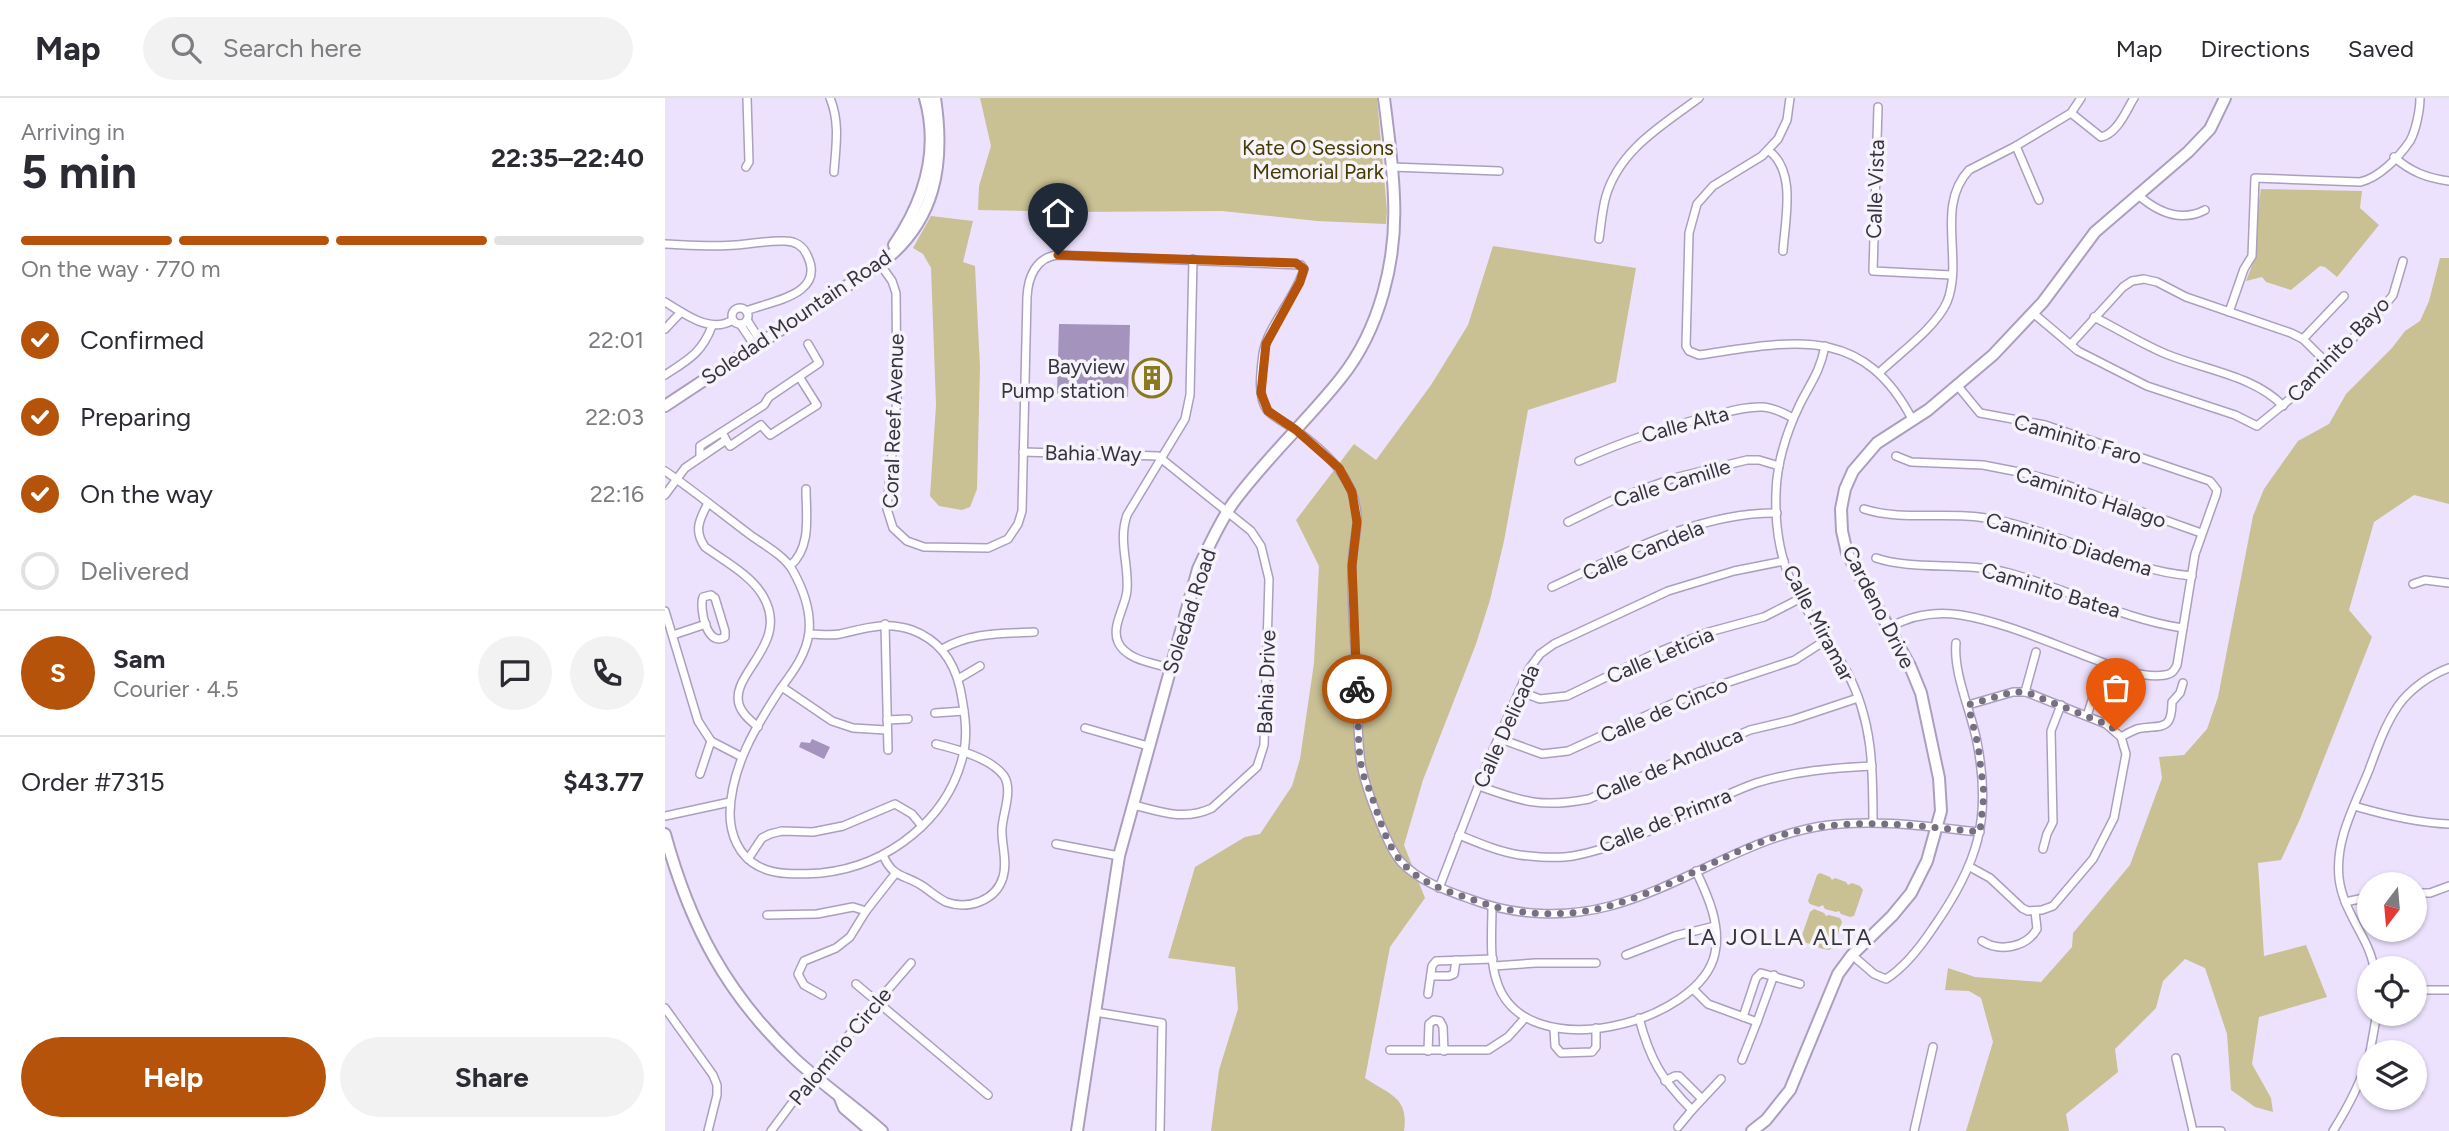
<!DOCTYPE html>
<html lang="en">
<head>
<meta charset="utf-8">
<style>
	body { margin:0; font-family:Figtree,sans-serif; background:#f2f2f3; color:#2b2b33; height:100vh; display:flex; flex-direction:column; font-size:26px; white-space:nowrap }
	* { box-sizing:border-box; margin:0 }
	p { font-size:23px; color:#7c7c81 }
	.icon { flex:none; width:38px; height:38px; fill:none; stroke:currentColor; stroke-width:2; stroke-linecap:round; stroke-linejoin:round }
	.map { position:relative; flex:1; overflow:hidden }
	.sheet { display:flex; flex-direction:column; background:#fff; width:665px }
	.sheet>* { flex:none }
	.needle { width:46px; rotate:196deg }
	.buttons { position:absolute; left:1692px; top:774px; display:grid; gap:14px }
	.buttons a { display:grid; place-items:center; width:70px; height:70px; border-radius:50%; background:#fff; box-shadow:0 2px 5px #0004; font-size:35px }
	.pin { position:absolute; display:grid; place-items:center; width:60px; height:60px; color:#fff; margin:-72px -30px; border-radius:50% 50% 50% 0; rotate:-45deg; box-shadow:0 0 7px #0007 }
	.pin .icon { rotate:45deg }
	.courier { position:absolute; display:grid; place-items:center; width:70px; height:70px; margin:-35px; border:5px solid #b45309; border-radius:50%; background:#fff; color:#222; box-shadow:0 2px 9px #0007 }
	.head em { font-style:normal; font-weight:700 }
	.head div { display:flex; flex-direction:column-reverse }
	.head { display:flex; align-items:center; justify-content:space-between; height:119px; padding:0 21px }
	h1 { font-size:46px; font-weight:700; line-height:52px }
	.bar { display:grid; grid-template-columns:repeat(4,1fr); gap:10px 7px; align-content:center; height:84px; padding:0 21px }
	.bar i { height:9px; border-radius:5px; background:#e1e1e2 }
	.bar .selected { background:#b45309 }
	.bar p { grid-column:span 4 }
	.line { display:flex; align-items:center; gap:18px; padding:0 21px; border-top:2px solid #e1e1e2 }
	.line div { flex:1 }
	.round { display:grid; place-items:center; flex:none; width:74px; height:74px; border-radius:37px; background:#f2f2f3 }
	ol { padding:0 21px; list-style:none }
	li { display:flex; align-items:center; gap:21px; height:77px }
	li p { margin-inline-start:auto }
	li .icon { padding:7px; border-radius:50%; background:#b45309; color:#fff; stroke-width:4 }
	li:last-child { color:#7c7c81 }
	li i { width:38px; height:38px; border:4px solid #e1e1e2; border-radius:50% }
	.primary-button { display:flex; gap:14px; margin-top:auto; padding:14px 21px }
	.primary-button a { flex:1; height:80px; border-radius:42px; background:#b45309; color:#fff; font-size:28px; font-weight:700; line-height:80px; text-align:center }
	.primary-button a+a { background:#f2f2f3; color:#2b2b33 }
	header { display:flex; align-items:center; gap:42px; box-sizing:border-box; height:98px; padding:0 35px; background:#fff; border-bottom:2px solid #e1e1e2 }
	header strong { font-size:33px }
	nav { display:flex; gap:38px; margin-inline-start:auto; font-size:24px }
	.search { width:490px; height:63px; background:#f2f2f3; display:flex; align-items:center; gap:18px; box-sizing:border-box; padding:0 24px; border-radius:38px; color:#7c7c81; font-size:26px }
	main { display:flex; flex:1; min-height:0 }
	.map>svg:first-child { display:block }
	.green { fill:#c9c094 }
	.water { fill:#a493bd }
	.lines { fill:none; stroke-linecap:round; stroke-linejoin:round }
	.street-casing { stroke:#ac9fbe; stroke-width:10 }
	.secondary-casing { stroke:#ac9fbe; stroke-width:14 }
	.street { stroke:#fff; stroke-width:7 }
	.secondary { stroke:#fff; stroke-width:10 }
	.done { stroke:#777082; stroke-width:7; stroke-dasharray:0 12.6 }
	.route { stroke:#b45309; stroke-width:9 }
	.labels { text-anchor:middle; dominant-baseline:central; stroke-width:7; stroke-linejoin:round; paint-order:stroke }
	.park-label { font-size:21px; fill:#473c00; stroke:#f6f4fa }
	.street-label { font-size:21px; fill:#383340; stroke:#f6f4fa }
	.poi-label { font-size:21px; fill:#383340; stroke:#f6f4fa; text-anchor:end }
	.neighbourhood-label { font-size:23px; letter-spacing:2px; fill:#383340; stroke:#f6f4fa }
</style>
</head>
<body>
<header>
<strong>Map</strong>
<div class="search"><svg class="icon" aria-label="search" viewBox="0 0 24 24"><circle cx="10" cy="10" r="6"/><path d="M15 15l6 6"/></svg>Search here</div>
<nav><a>Map</a><a>Directions</a><a>Saved</a></nav>
</header>
<main>
<section class="sheet">
<div class="head"><div><h1>5 min</h1><p>Arriving in</p></div><em>22:35–22:40</em></div>
<div class="bar"><i class="selected"></i><i class="selected"></i><i class="selected"></i><i></i><p>On the way · 770 m</p></div>
<ol>
<li><svg class="icon" aria-label="check" viewBox="0 0 24 24"><path d="M5 12l5 5 9-10"/></svg>Confirmed<p>22:01</p></li>
<li><svg class="icon" aria-label="check" viewBox="0 0 24 24"><path d="M5 12l5 5 9-10"/></svg>Preparing<p>22:03</p></li>
<li><svg class="icon" aria-label="check" viewBox="0 0 24 24"><path d="M5 12l5 5 9-10"/></svg>On the way<p>22:16</p></li>
<li><i></i>Delivered</li>
</ol>
<div class="line" style="height:126px"><b class="round" style="background:#b45309;color:#fff">S</b><div><b>Sam</b><p>Courier · 4.5</p></div><a class="round"><svg class="icon" aria-label="chat" viewBox="0 0 24 24"><path d="M4 5h16v11H9l-5 4z"/></svg></a><a class="round"><svg class="icon" aria-label="phone" viewBox="0 0 24 24"><path d="M5 4h4l2 5-3 2q2 4 5 5l2-3 5 2v4C11 20 4 13 5 4z"/></svg></a></div>
<div class="line" style="height:91px"><div>Order #7315</div><b>$43.77</b></div>
<div class="primary-button"><a>Help</a><a>Share</a></div>
</section>
<div class="map">
<svg width="1784" height="1033" viewBox="0 0 1784 1033">
	<rect width="100%" height="100%" fill="#ede2fd"/>
	<g class="green">
		<path d="M315 0H712L722 113 721 126 652 123 557 113 406 114 313 112 314 88 326 48Z"/>
		<path d="M1596 91 1697 93 1695 110 1714 127 1672 179 1660 169 1655 168 1626 192 1601 184 1597 179 1581 183 1592 155 1590 127Z"/>
		<path d="M266 118 308 123 298 164 310 168 315 269 312 391 305 409 297 412 274 408 265 398 271 307 266 170 258 156 248 150Z"/>
		<path d="M828 148 971 170 951 284 863 312 839 443 825 502 811 546 758 682 739 747 760 800 725 849 700 980C725 997 744 999 739 1033H546L554 972 573 911 570 869 503 860 530 769 580 739 595 736 627 688 635 661 649 565 654 468 631 422 689 346 711 362 766 287 803 227Z"/>
		<path d="M1775 160H1784V406L1749 397 1709 424 1684 512 1707 539 1635 721 1616 762 1593 765 1599 858 1641 847 1662 899 1594 919 1587 966 1606 1000 1608 1014 1590 1009 1566 992 1562 936 1540 870 1520 861 1498 883 1491 910 1450 951 1453 974 1401 1016 1404 1033H1301L1328 944 1316 900 1304 893 1280 892 1283 870 1310 879 1376 884 1407 849 1408 835 1465 767 1497 680 1494 659 1519 657 1542 631 1553 599 1588 418 1599 391 1633 343 1664 326 1681 296 1727 250 1740 233 1755 223 1764 203Z"/>
		<path d="M1155 775 1165 779 1167 782 1170 780 1181 784 1183 787 1187 785 1195 788 1198 792 1189 818 1185 819 1176 816 1174 813 1171 814 1160 811 1158 807 1154 809 1145 806 1143 803 1152 777Z"/>
		<path d="M1149 811 1159 815 1161 818 1164 817 1175 820 1177 824 1168 850 1164 852 1154 850 1152 846 1149 847 1138 844 1136 840 1145 814Z"/>
	</g>
	<g class="water">
		<path d="M394 226 465 227 463 299 392 296Z"/>
		<path d="M147 641 165 649 159 661 134 649 136 644 145 645Z"/>
	</g>
	<g class="lines">
		<defs>
			<g id="street">
				<path d="M165 0C175 24 171 48 169 74"/>
				<path d="M1125 0 1122 22 1113 41 1097 58 1048 88 1032 106 1024 135 1021 248 1024 253 1034 257C1125 244 1196 224 1247 321"/>
				<path d="M1213 9 1208 173 1286 177"/>
				<path d="M1406 15 1436 39C1452 36 1461 13 1469 0"/>
				<path d="M1351 48 1374 102"/>
				<path d="M1103 52C1132 73 1120 121 1118 153"/>
				<path d="M1729 59C1746 74 1762 80 1784 83"/>
				<path d="M81 69 84 64 82 0"/>
				<path d="M727 69 834 73"/>
				<path d="M1472 96C1491 113 1515 125 1540 112"/>
				<path d="M934 141C936 127 937 112 941 98 955 51 998 27 1034 0"/>
				<path d="M0 146C24 147 48 149 71 147 87 146 104 142 120 143 130 143 138 148 142 157 162 197 106 203 81 213"/>
				<path d="M215 166 227 183 231 195 232 300 222 411 228 430 242 443 259 449 323 450 343 441 353 426 357 413 362 199C363 179 371 159 393 157L636 167 639 171C631 199 602 229 598 256 596 272 592 298 602 312 608 319 620 325 628 330 660 353 694 382 692 425 691 440 687 454 687 469 686 507 690 545 692 583 693 610 692 638 696 665 699 686 722 749 736 764 755 784 782 793 808 802 851 818 900 820 945 808 1020 788 1085 737 1164 727 1214 721 1265 729 1315 734"/>
				<path d="M0 204C20 216 45 236 68 222"/>
				<circle cx="75" cy="218" r="8"/>
				<path d="M1564 214 1579 171 1587 158 1590 80 1695 84C1714 80 1734 59 1745 43 1751 32 1755 12 1755 0"/>
				<path d="M1368 215 1413 253 1482 288 1570 317 1592 328 1636 292 1716 212 1728 197 1738 163"/>
				<path d="M1429 219C1453 231 1477 246 1501 256 1540 272 1590 278 1618 308"/>
				<path d="M82 222 96 244"/>
				<path d="M75 226 90 248"/>
				<path d="M0 231 16 214"/>
				<path d="M1638 241 1679 198"/>
				<path d="M1406 246 1458 189 1467 183 1479 181 1492 184 1521 199 1626 235 1638 241 1662 265"/>
				<path d="M1160 248C1155 274 1146 284 1135 306 1122 333 1112 364 1111 394 1110 423 1114 456 1126 483 1140 515 1165 543 1182 574 1208 623 1208 671 1208 725"/>
				<path d="M1215 274C1235 255 1271 229 1282 204 1299 162 1270 108 1304 72L1351 48 1406 15 1416 0"/>
				<path d="M0 277C23 262 37 255 47 228"/>
				<path d="M61 342 65 348 96 327 105 337 152 307 135 280"/>
				<path d="M358 354 493 358 586 433 596 448 604 481 599 647 592 669 547 710C520 723 496 714 469 707"/>
				<path d="M1231 358 1246 364 1318 367 1359 375 1396 385 1536 435"/>
				<path d="M35 359V348L57 334"/>
				<path d="M914 363C957 344 999 329 1046 318 1063 314 1081 308 1098 309 1109 310 1119 315 1128 320"/>
				<path d="M0 373C29 393 56 415 84 436 99 447 120 458 128 473 138 491 146 514 144 534 142 555 128 574 116 590 91 628 66 669 65 715 65 737 74 758 93 768 111 778 137 776 156 775 223 768 285 721 299 653 303 633 299 610 295 590 289 564 274 542 247 532 221 523 201 530 175 536 165 538 154 536 144 536"/>
				<path d="M0 397 20 370 61 342 57 334 99 307 104 299 154 265 143 246"/>
				<path d="M43 405C35 421 28 432 40 449 59 463 86 477 98 498 127 547 61 577 75 609 78 617 86 623 93 629"/>
				<path d="M1199 411C1239 424 1288 412 1332 422 1398 436 1459 472 1527 478"/>
				<path d="M903 424 946 403 1009 380 1082 362H1094L1114 368"/>
				<path d="M1211 460C1250 473 1300 463 1344 475 1403 491 1457 521 1518 530"/>
				<path d="M125 468C147 449 141 417 141 391"/>
				<path d="M1748 486 1760 482 1784 485"/>
				<path d="M887 489C957 457 1032 414 1112 415"/>
				<path d="M46 497 50 500 60 533V539C42 550 34 511 38 499Z"/>
				<path d="M0 513 33 623 46 643 77 659"/>
				<path d="M220 526 223 652"/>
				<path d="M1223 530C1245 518 1271 513 1296 517 1338 524 1378 542 1418 557 1443 566 1473 581 1500 577 1507 576 1509 573 1512 567L1530 456 1551 397 1552 392 1545 383 1380 327 1315 315 1292 287"/>
				<path d="M8 537 41 526"/>
				<path d="M277 551C307 534 336 536 369 534"/>
				<path d="M505 570C488 565 461 562 453 544 446 528 461 508 462 492 464 466 453 443 462 417L520 321 525 297 528 161"/>
				<path d="M293 581 315 568"/>
				<path d="M117 589 167 623 188 630 221 632"/>
				<path d="M854 593 875 601 902 598 991 555 1044 534 1099 519 1136 500"/>
				<path d="M1360 594 1371 554"/>
				<path d="M1303 607 1348 594H1361L1441 626 1456 639 1461 656 1449 720 1428 761 1388 808 1377 812 1363 813 1357 810 1325 780 1305 769"/>
				<path d="M270 615 299 613"/>
				<path d="M1422 618 1433 583"/>
				<path d="M222 622 243 621"/>
				<path d="M420 630 483 648"/>
				<path d="M1456 639C1461 636 1467 633 1472 631 1495 626 1507 635 1507 604L1515 595 1518 585"/>
				<path d="M833 640 877 656 903 653 1031 595 1130 562 1161 542"/>
				<path d="M35 676 46 643"/>
				<path d="M814 688C858 704 877 710 924 701L1085 632 1127 622 1193 600"/>
				<path d="M1689 708C1720 717 1752 725 1784 726"/>
				<path d="M0 718 65 704"/>
				<path d="M794 737C814 745 834 754 855 757 872 759 891 761 908 758 973 746 1030 707 1091 685 1129 673 1168 670 1207 668"/>
				<path d="M391 746 454 758"/>
				<path d="M1378 751 1382 736 1388 724 1386 633 1396 607"/>
				<path d="M218 757C228 781 240 776 259 789 266 794 273 800 281 804 303 812 331 803 338 779 343 763 336 746 337 730 338 715 348 692 339 678 326 660 291 651 271 646"/>
				<path d="M83 761 97 740 105 736 117 733 148 734 178 728 230 706 247 716 257 728"/>
				<path d="M774 790 821 668 864 571 875 556 889 546 1003 493 1069 473 1119 463"/>
				<path d="M1750 795H1765L1784 788"/>
				<path d="M1680 804 1704 799"/>
				<path d="M827 809C827 833 824 861 832 884 860 971 1036 925 1050 855 1056 827 1043 798 1031 773"/>
				<path d="M102 817 152 816 188 809 201 813"/>
				<path d="M1317 843C1334 854 1361 850 1372 831L1370 813"/>
				<path d="M961 857 1010 838 1050 828"/>
				<path d="M1187 857 1209 876 1221 881C1240 869 1256 848 1268 830 1313 766 1327 721 1312 644 1306 613 1288 575 1291 545"/>
				<path d="M829 868 871 865H931"/>
				<path d="M1709 870C1704 839 1678 815 1674 780 1670 741 1690 707 1704 672 1712 650 1720 627 1733 608 1745 591 1765 577 1784 570"/>
				<path d="M766 878H784L789 876 791 862"/>
				<path d="M191 886 323 997"/>
				<path d="M1028 891 1043 906 1092 924 1109 877"/>
				<path d="M1750 892H1784"/>
				<path d="M763 896 767 868 771 863 828 861"/>
				<path d="M157 897 139 887 133 876 139 863 171 850 185 839 201 813 230 776"/>
				<path d="M0 910 48 977 52 987V997L43 1033"/>
				<path d="M430 914 497 925 495 1033"/>
				<path d="M1078 919 1091 880 1096 875 1135 886"/>
				<path d="M974 920C985 962 997 982 1027 1012L1013 1029"/>
				<path d="M889 931 890 948 896 955 927 954 931 949V930"/>
				<path d="M725 952H823L843 939 860 920"/>
				<path d="M763 953 764 926 769 922 775 923 778 929 779 953"/>
				<path d="M1705 954 1712 915"/>
				<path d="M1511 960 1528 1033"/>
				<path d="M1077 962 1092 924"/>
				<path d="M1000 983 1010 978H1014L1037 1001"/>
				<path d="M1750 991 1753 993"/>
				<path d="M1027 1012 1056 981"/>
				<path d="M106 1033 139 989 246 865"/>
				<path d="M1249 1033 1268 949"/>
				<path d="M1533 1033H1556"/>
				<path d="M1668 1033C1683 1009 1696 985 1704 957"/>
			</g>
			<g id="secondary">
				<path d="M229 147C259 103 275 53 260 0"/>
				<path d="M0 308 215 166C271 124 280 66 270 0"/>
				<path d="M0 736C25 827 61 896 130 961 158 987 189 1008 217 1033"/>
				<path d="M175 1000 179 1010 206 1033"/>
				<path d="M412 1033 454 758 533 471C544 448 554 425 568 405 600 361 642 323 676 280 715 231 732 162 729 100 728 67 723 33 719 0"/>
				<path d="M1087 1033 1101 1022 1125 992 1173 876 1187 857 1227 818 1246 795 1262 763 1276 713 1274 680 1256 595 1245 568 1182 455 1177 433 1176 411 1180 391 1188 373 1212 345 1263 312 1328 257 1378 204 1430 134 1523 54 1545 31 1560 0"/>
			</g>
		</defs>
		<use href="#street" class="street-casing"/>
		<use href="#secondary" class="secondary-casing"/>
		<use href="#street" class="street"/>
		<use href="#secondary" class="secondary"/>
	</g>
	<g class="lines">
		<path class="done" d="M692 591C694 616 692 642 696 666 697 676 702 686 706 696 716 724 722 754 747 774 764 788 788 795 809 802 851 818 901 820 944 808 1011 790 1069 747 1136 732 1195 720 1255 728 1315 734L1319 696 1313 647 1303 607 1348 594H1361L1441 626 1451 632"/>
		<path class="route" d="M393 157 631 165 639 171 635 184 601 246 596 295 603 313 631 332 674 370 687 394 692 424 687 468 692 591"/>
	</g>
	<defs>
		<symbol id="building-ring" viewBox="-11 -11 22 22"><circle r="9.5" fill="#f6f4fa" stroke="#8a791e" stroke-width="1.5"/><path d="M-4-6H4V6H1V3H-1V6H-4ZM-2.5-4.3h1.7v1.8h-1.7ZM.8-4.3h1.7v1.8H.8ZM-2.5-1h1.7V.8h-1.7ZM.8-1h1.7V.8H.8Z" fill="#8a791e"/></symbol>
	</defs>
	<g fill-rule="evenodd">
		<use href="#building-ring" x="465" y="258" width="44" height="44"/>
	</g>
	<g class="labels">
		<g class="park-label">
			<text x="653" y="49">Kate O Sessions<tspan x="653" dy="24">Memorial Park</tspan></text>
		</g>
		<g class="street-label">
			<text transform="translate(1210 91) rotate(-88)">Calle Vista</text>
			<text transform="translate(131 219) rotate(-34)">Soledad Mountain Road</text>
			<text transform="translate(1673 251) rotate(-46)">Caminito Bayo</text>
			<text transform="translate(228 323) rotate(-88)">Coral Reef Avenue</text>
			<text transform="translate(1020 326) rotate(-15)">Calle Alta</text>
			<text transform="translate(1413 341) rotate(16)">Caminito Faro</text>
			<text transform="translate(428 355) rotate(1)">Bahia Way</text>
			<text transform="translate(1007 385) rotate(-17)">Calle Camille</text>
			<text transform="translate(1426 399) rotate(18)">Caminito Halago</text>
			<text transform="translate(1404 446) rotate(17)">Caminito Diadema</text>
			<text transform="translate(978 452) rotate(-22)">Calle Candela</text>
			<text transform="translate(1386 492) rotate(17)">Caminito Batea</text>
			<text transform="translate(1214 509) rotate(63)">Cardeno Drive</text>
			<text transform="translate(524 513) rotate(-72)">Soledad Road</text>
			<text transform="translate(1154 525) rotate(62)">Calle Miramar</text>
			<text transform="translate(995 557) rotate(-23)">Calle Leticia</text>
			<text transform="translate(601 584) rotate(-88)">Bahia Drive</text>
			<text transform="translate(999 612) rotate(-23)">Calle de Cinco</text>
			<text transform="translate(841 628) rotate(-66)">Calle Delicada</text>
			<text transform="translate(1004 666) rotate(-23)">Calle de Andluca</text>
			<text transform="translate(1000 722) rotate(-22)">Calle de Primra</text>
			<text transform="translate(175 948) rotate(-50)">Palomino Circle</text>
		</g>
		<g class="poi-label">
			<text x="460" y="268">Bayview<tspan x="460" dy="24">Pump station</tspan></text>
		</g>
		<g class="neighbourhood-label">
			<text x="1115" y="839">LA JOLLA ALTA</text>
		</g>
	</g>
</svg>
<div class="buttons">
<a><svg class="needle" viewBox="-14 -14 28 28"><path d="M0-13l5 13h-10z" fill="#e53935"/><path d="M0 13l5-13h-10z" fill="#7c7c81"/></svg></a>
<a><svg class="icon" aria-label="locate" viewBox="0 0 24 24"><circle cx="12" cy="12" r="6"/><path d="M12 2v4M12 18v4M2 12h4M18 12h4"/></svg></a>
<a><svg class="icon" aria-label="layers" viewBox="0 0 24 24"><path d="M12 4l9 5-9 5-9-5zM3 14l9 5 9-5"/></svg></a>
</div>
<div class="pin" style="left:1451px;top:632px;background:#ea580c"><svg class="icon" aria-label="bag" viewBox="0 0 24 24"><path d="M5 8h14l-1 12H6zM9 8a3 3 0 0 1 6 0"/></svg></div>
<div class="pin" style="left:393px;top:157px;background:#1f2937"><svg class="icon" aria-label="home" viewBox="0 0 24 24"><path d="M3 11l9-7 9 7M6 9v11h12V9"/></svg></div>
<div class="courier" style="left:692px;top:591px"><svg class="icon" aria-label="bike" viewBox="0 0 24 24"><circle cx="6" cy="16" r="4"/><circle cx="18" cy="16" r="4"/><path d="M6 16l4-8h5l3 8M10 8l3 8H6M13 5h3"/></svg></div>
</div>
</main>
</body>
</html>
